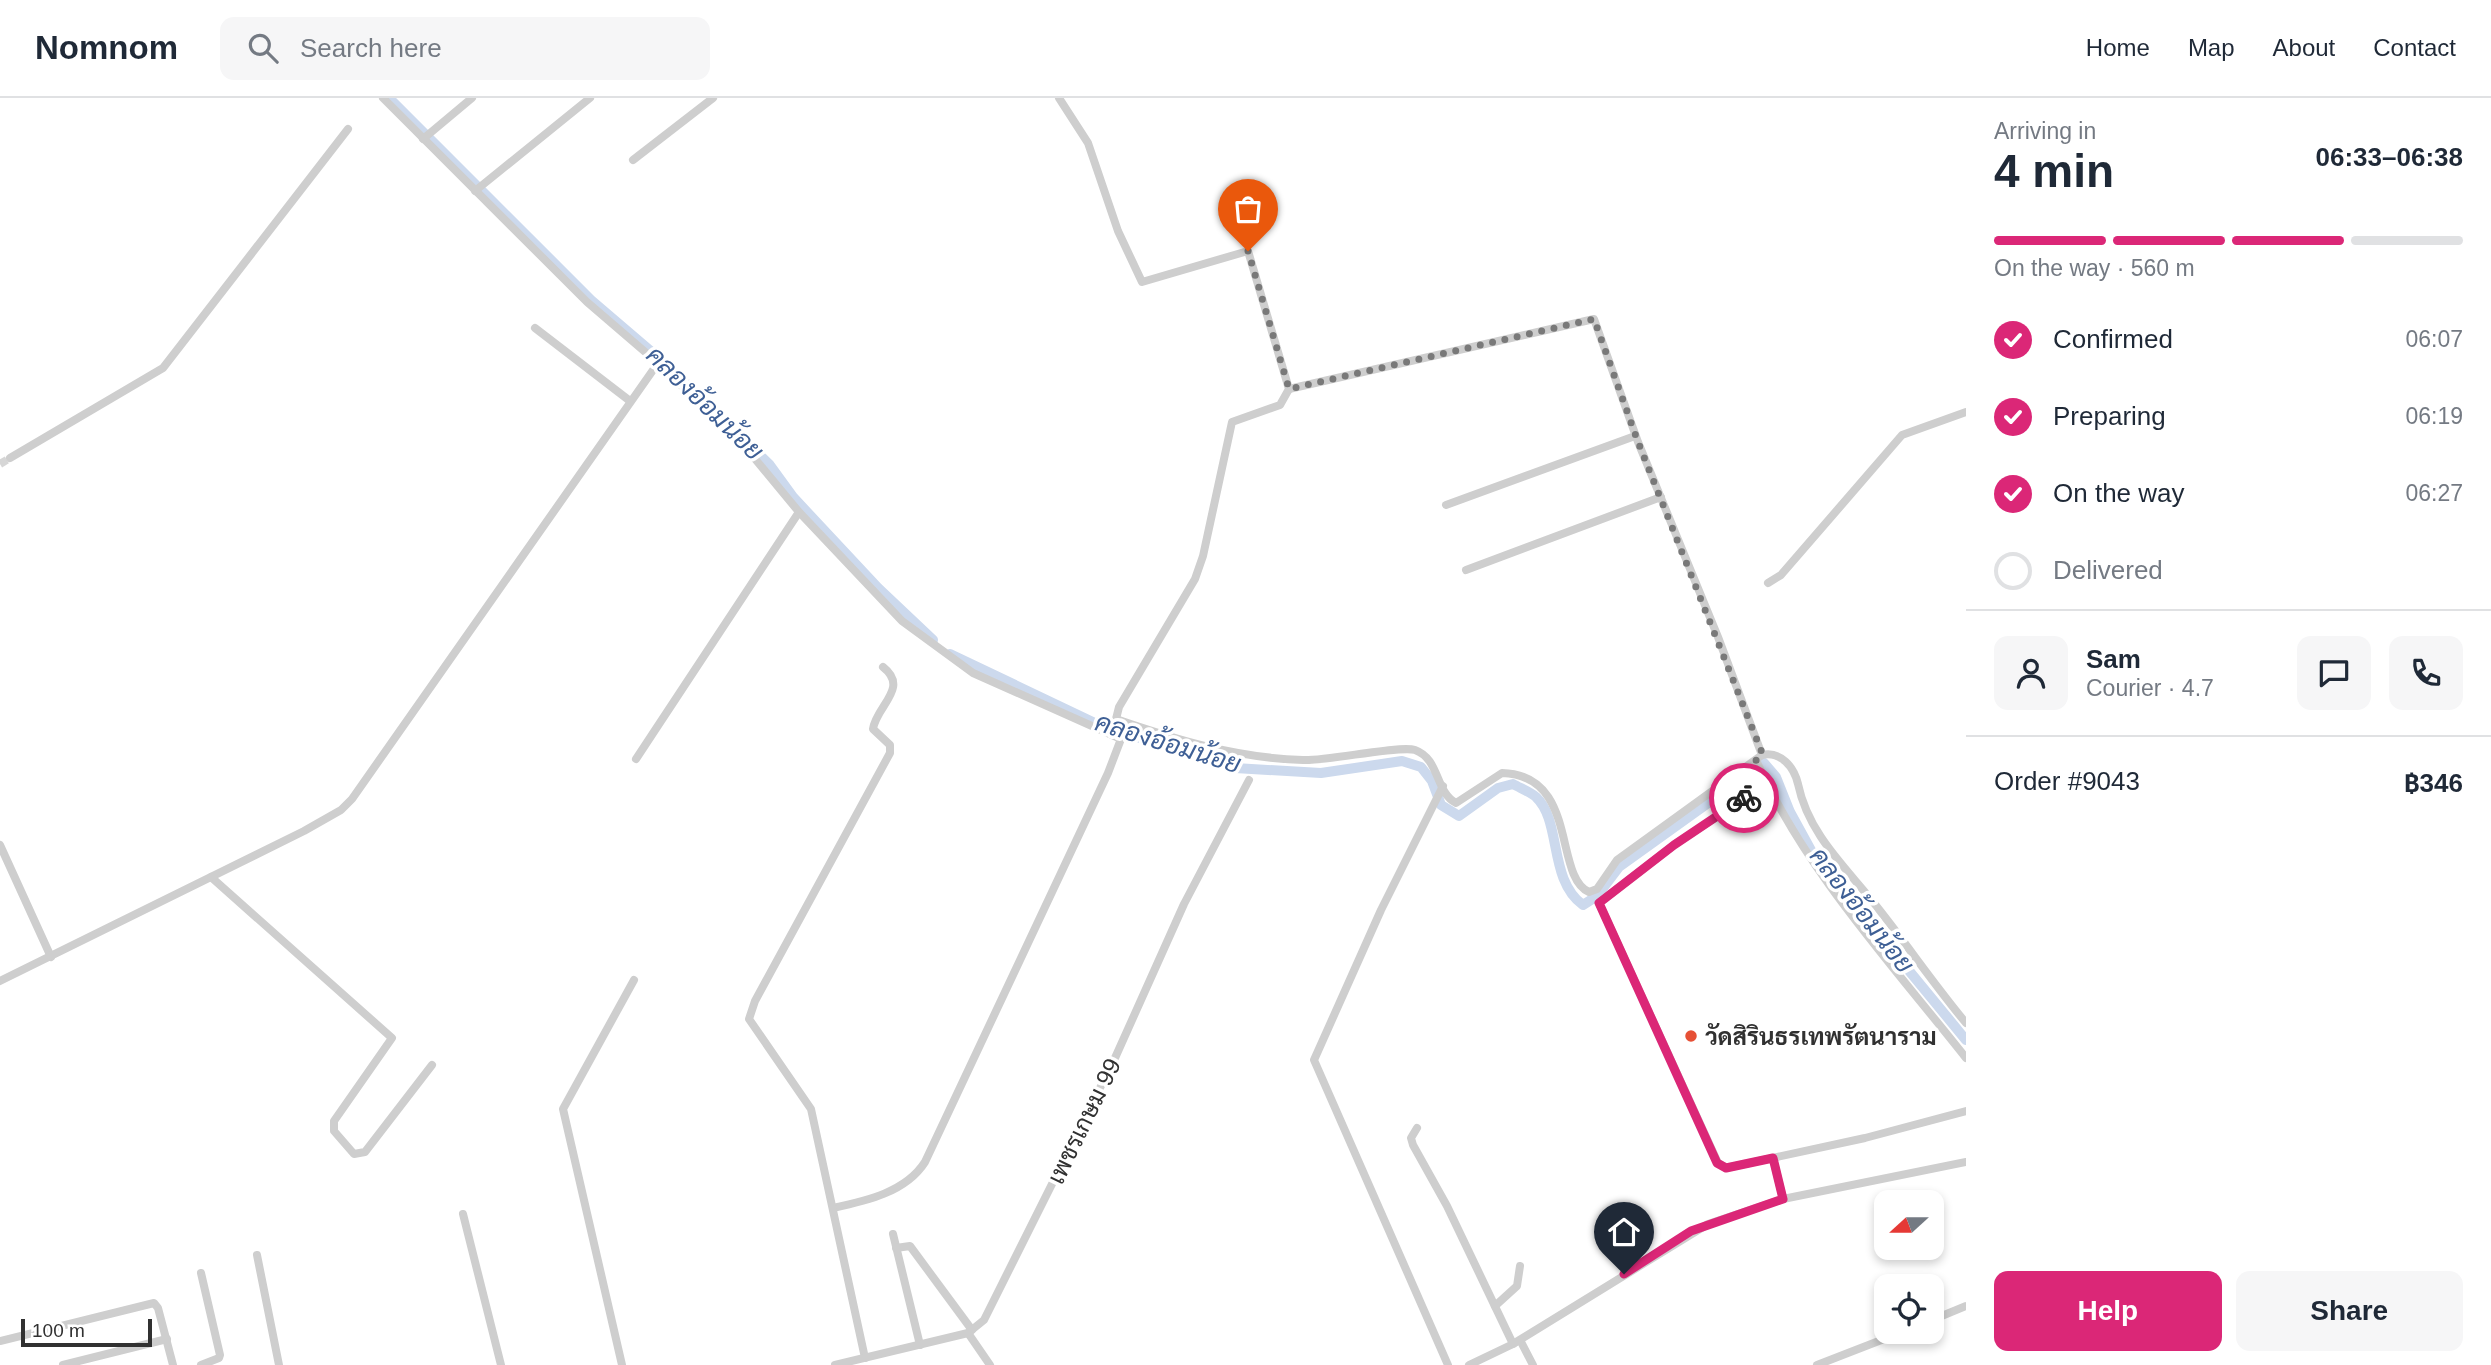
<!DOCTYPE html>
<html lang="en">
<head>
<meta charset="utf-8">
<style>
	body { margin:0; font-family:Arial,Sarabun,sans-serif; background:#f6f6f7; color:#1f2937; height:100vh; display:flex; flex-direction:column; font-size:26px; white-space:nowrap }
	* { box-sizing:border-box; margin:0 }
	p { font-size:23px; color:#747a83 }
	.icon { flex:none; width:38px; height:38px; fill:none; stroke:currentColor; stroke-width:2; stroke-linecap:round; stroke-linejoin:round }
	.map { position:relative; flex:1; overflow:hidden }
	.sheet { display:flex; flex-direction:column; background:#fff; width:525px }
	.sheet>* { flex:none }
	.needle { width:46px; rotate:249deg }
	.buttons { position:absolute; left:1874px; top:1092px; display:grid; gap:14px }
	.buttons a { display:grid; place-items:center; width:70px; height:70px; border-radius:14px; background:#fff; box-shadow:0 4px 10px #0003; font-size:35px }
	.scale { position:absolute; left:21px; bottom:18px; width:131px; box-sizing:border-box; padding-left:7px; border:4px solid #313131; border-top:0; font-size:19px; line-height:24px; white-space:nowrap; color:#313131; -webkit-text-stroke:5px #fff; paint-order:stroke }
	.pin { position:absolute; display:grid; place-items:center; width:60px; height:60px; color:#fff; margin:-72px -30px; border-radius:50% 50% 50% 0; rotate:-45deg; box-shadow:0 0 7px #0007 }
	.pin .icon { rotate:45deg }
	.courier { position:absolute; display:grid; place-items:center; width:70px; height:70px; margin:-35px; border:5px solid #db2777; border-radius:50%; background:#fff; color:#222; box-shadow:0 2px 9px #0007 }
	.overview em { font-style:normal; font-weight:800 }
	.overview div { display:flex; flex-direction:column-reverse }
	.overview { display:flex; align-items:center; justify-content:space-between; height:119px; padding:0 28px }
	h1 { font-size:46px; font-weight:800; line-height:52px }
	.bar { display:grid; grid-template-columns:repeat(4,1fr); gap:10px 7px; align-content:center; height:84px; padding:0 28px }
	.bar i { height:9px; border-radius:5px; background:#e0e1e3 }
	.bar .active { background:#db2777 }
	.bar p { grid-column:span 4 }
	.line { display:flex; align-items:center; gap:18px; padding:0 28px; border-top:2px solid #e0e1e3 }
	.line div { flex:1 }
	.round { display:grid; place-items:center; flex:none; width:74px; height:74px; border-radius:14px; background:#f6f6f7 }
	ol { padding:0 28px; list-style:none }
	li { display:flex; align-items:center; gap:21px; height:77px }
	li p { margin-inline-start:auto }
	li .icon { padding:7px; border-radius:50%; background:#db2777; color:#fff; stroke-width:4 }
	li:last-child { color:#747a83 }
	li i { width:38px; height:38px; border:4px solid #e0e1e3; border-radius:50% }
	.cta { display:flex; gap:14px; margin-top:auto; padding:14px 28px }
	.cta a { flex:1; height:80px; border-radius:14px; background:#db2777; color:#fff; font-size:28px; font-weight:800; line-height:80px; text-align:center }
	.cta a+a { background:#f6f6f7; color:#1f2937 }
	header { display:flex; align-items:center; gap:42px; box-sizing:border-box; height:98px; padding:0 35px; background:#fff; border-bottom:2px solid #e0e1e3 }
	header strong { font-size:33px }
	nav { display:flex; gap:38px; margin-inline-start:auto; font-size:24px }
	.search { width:490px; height:63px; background:#f6f6f7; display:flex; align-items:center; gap:18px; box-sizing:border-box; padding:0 24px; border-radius:14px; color:#747a83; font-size:26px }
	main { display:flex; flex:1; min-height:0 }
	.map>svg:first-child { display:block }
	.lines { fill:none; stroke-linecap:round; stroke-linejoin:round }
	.canal { stroke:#ccd9ed; stroke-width:10 }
	.street-tunnel { stroke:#d6d6d6; stroke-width:8; stroke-dasharray:8 4; stroke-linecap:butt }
	.street { stroke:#cecece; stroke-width:8 }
	.done { stroke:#797979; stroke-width:7; stroke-dasharray:0 12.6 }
	.route { stroke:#db2777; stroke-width:9 }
	.poi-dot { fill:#e65035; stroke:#fff; stroke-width:2.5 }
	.labels { text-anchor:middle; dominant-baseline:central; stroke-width:7; stroke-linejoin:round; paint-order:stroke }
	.poi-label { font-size:24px; font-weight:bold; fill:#313131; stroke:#fff; text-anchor:start }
	.street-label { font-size:24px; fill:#313131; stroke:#fff }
	.water-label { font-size:26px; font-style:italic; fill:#3e5f95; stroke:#fff }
</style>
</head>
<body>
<header>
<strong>Nomnom</strong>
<div class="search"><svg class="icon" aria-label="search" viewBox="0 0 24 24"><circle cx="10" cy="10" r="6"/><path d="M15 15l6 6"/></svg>Search here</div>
<nav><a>Home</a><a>Map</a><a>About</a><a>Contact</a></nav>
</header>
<main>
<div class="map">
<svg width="1966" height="1267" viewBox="0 0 1966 1267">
	<rect width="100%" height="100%" fill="#fff"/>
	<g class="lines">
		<g class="canal">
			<path d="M389 0 591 202 667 267 769 366 793 399 878 490 933 542"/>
			<path d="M950 556 1099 627 1235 670 1321 675 1402 663 1421 669 1432 683 1441 707 1459 718 1498 690 1513 686C1520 690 1530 694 1536 699 1562 723 1548 782 1583 807L1597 798 1619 769 1764 665 1776 679 1790 714 1813 756 1966 942"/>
		</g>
		<path class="street-tunnel" d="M0 366 10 360"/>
		<g class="street">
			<path d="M383 0 587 204 658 265 751 356 799 414 902 523 973 575 1121 641"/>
			<path d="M423 41 472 0"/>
			<path d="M633 62 713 0"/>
			<path d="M475 93 590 0"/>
			<path d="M535 230 630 303"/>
			<path d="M10 360 163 270 348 31"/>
			<path d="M1446 407 1635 338"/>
			<path d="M1466 472 1661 399"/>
			<path d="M1768 485 1781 477 1902 337 1966 314"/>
			<path d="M1116 621C1177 642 1237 660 1303 662 1328 663 1400 647 1415 652 1440 661 1435 694 1456 705L1502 675C1579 677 1553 778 1589 794L1597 791 1617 762 1762 657 1718 539 1638 344 1594 221 1289 291"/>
			<path d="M1762 657C1781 653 1794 669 1798 686 1809 739 1850 773 1881 814 1910 851 1936 889 1966 925"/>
			<path d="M636 661 799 414"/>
			<path d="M1756 662C1804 771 1891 865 1966 960"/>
			<path d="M1765 687 1674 747 1599 805 1718 1065 1726 1070 1865 1040 1966 1013"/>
			<path d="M1443 688 1381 812 1314 962 1448 1267"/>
			<path d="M0 747 51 859"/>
			<path d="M211 779 392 940 334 1023V1033L354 1056 365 1054 432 967"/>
			<path d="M0 883 304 733 341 712 352 701 658 265"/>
			<path d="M1417 1030 1411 1040 1413 1047 1447 1108 1513 1246"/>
			<path d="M1773 1060 1783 1101"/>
			<path d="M833 1110C866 1103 906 1094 925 1064L1108 675 1121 641 1116 621 1119 609 1195 481 1203 458 1232 324 1280 307 1289 291 1248 153 1142 184 1118 133 1088 45 1059 0"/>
			<path d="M463 1116 501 1267"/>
			<path d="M893 1136 920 1247"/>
			<path d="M896 1150 910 1148 972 1232"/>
			<path d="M257 1157 279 1267"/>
			<path d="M201 1175 220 1257 219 1260 201 1267"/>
			<path d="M1495 1208 1517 1188 1520 1168"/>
			<path d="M1932 1222 1966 1208"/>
			<path d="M968 1235 990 1267"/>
			<path d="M1520 1242 1533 1267"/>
			<path d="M0 1243 154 1205 158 1210 173 1267"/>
			<path d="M865 1260 811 1011 749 921 755 903 890 655V647L873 631C876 608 910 590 883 569"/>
			<path d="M63 1267 167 1241"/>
			<path d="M622 1267 563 1011 634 882"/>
			<path d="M835 1267 968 1235 984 1222 1115 960 1184 806 1249 682"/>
			<path d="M1469 1267 1513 1246 1708 1126 1783 1101 1966 1064"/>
			<path d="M1817 1267 1902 1234"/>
		</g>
	</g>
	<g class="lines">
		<path class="done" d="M1248 153 1289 291 1594 221 1638 344 1761 652 1762 657 1756 662 1765 687 1744 700"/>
		<path class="route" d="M1624 1176 1691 1133 1783 1101 1773 1060 1726 1070 1717 1065 1599 805 1674 747 1744 700"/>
	</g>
	<circle class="poi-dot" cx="1691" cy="938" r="7"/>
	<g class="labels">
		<g class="poi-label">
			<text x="1705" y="938">วัดสิรินธรเทพรัตนาราม</text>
		</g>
		<g class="street-label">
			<text transform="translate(1084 1023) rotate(-64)">เพชรเกษม 99</text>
		</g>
		<g class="water-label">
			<text transform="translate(705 305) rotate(44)">คลองอ้อมน้อย</text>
			<text transform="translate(1168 645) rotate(17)">คลองอ้อมน้อย</text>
			<text transform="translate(1862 812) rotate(52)">คลองอ้อมน้อย</text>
		</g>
	</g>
</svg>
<div class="buttons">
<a><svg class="needle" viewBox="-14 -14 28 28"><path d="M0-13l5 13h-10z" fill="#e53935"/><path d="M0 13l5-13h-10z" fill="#747a83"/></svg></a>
<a><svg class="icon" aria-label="locate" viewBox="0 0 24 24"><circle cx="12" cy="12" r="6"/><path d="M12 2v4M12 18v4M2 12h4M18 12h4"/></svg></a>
</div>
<div class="scale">100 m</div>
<div class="pin" style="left:1248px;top:153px;background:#ea580c"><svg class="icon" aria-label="bag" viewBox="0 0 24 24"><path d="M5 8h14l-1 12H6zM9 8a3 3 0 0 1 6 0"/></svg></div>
<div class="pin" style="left:1624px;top:1176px;background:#1f2937"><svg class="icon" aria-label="home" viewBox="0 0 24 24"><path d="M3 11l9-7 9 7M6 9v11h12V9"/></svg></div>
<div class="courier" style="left:1744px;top:700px"><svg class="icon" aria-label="bike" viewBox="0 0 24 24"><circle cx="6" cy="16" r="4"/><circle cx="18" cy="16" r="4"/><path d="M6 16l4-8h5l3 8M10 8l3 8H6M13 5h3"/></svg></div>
</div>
<section class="sheet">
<div class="overview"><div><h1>4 min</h1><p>Arriving in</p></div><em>06:33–06:38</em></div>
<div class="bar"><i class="active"></i><i class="active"></i><i class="active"></i><i></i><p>On the way · 560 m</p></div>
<ol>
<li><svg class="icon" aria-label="check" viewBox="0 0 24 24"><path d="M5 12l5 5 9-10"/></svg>Confirmed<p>06:07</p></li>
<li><svg class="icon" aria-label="check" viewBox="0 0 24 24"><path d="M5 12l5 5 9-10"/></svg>Preparing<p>06:19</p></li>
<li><svg class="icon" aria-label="check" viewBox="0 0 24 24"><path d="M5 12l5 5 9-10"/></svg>On the way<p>06:27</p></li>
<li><i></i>Delivered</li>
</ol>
<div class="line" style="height:126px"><a class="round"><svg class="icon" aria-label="person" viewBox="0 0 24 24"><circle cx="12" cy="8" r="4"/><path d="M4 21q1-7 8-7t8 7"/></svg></a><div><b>Sam</b><p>Courier · 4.7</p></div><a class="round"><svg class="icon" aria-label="chat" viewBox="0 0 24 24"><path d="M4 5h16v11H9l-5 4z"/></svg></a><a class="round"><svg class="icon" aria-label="phone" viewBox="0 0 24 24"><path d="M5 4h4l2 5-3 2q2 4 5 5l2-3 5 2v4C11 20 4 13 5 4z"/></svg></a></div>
<div class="line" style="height:91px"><div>Order #9043</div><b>฿346</b></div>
<div class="cta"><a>Help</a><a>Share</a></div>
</section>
</main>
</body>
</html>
